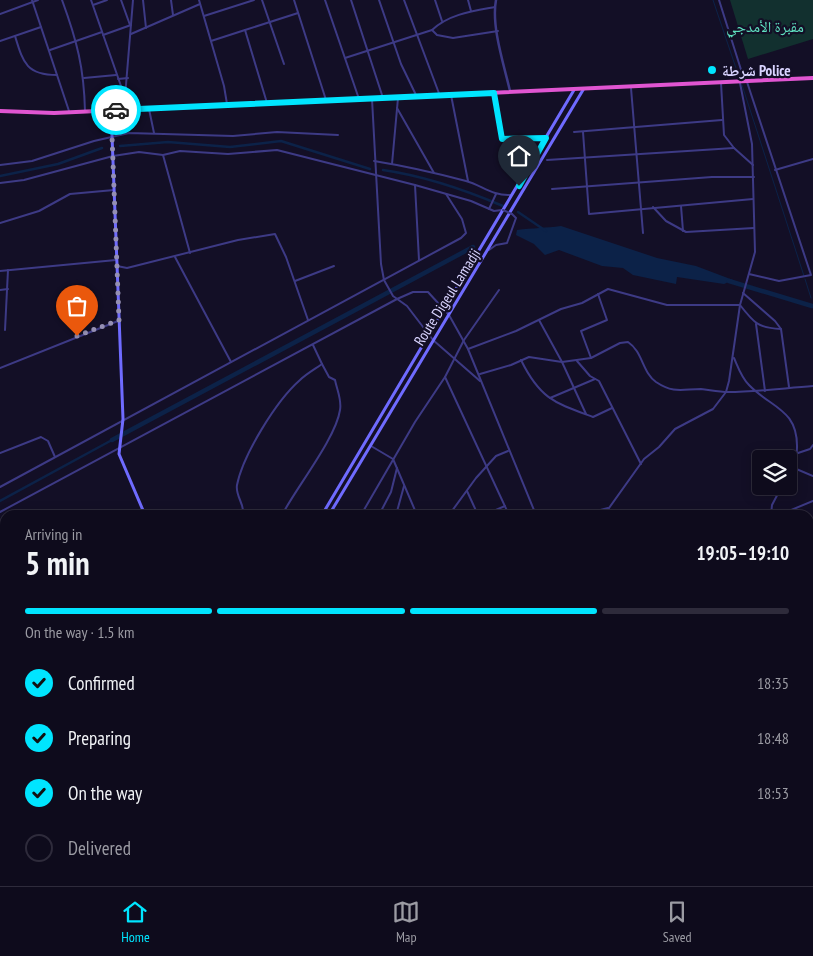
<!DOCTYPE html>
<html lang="en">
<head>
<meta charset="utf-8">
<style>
	body { margin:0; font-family:"PT Sans Narrow","Noto Naskh Arabic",sans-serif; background:#171425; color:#f1f3f6; height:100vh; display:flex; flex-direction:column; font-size:19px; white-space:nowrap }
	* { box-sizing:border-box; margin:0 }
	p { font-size:16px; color:#9b9ba3 }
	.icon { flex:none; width:28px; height:28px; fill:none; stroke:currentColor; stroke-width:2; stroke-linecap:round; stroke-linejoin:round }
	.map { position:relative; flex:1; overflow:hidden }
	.sheet { position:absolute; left:0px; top:510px; width:814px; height:376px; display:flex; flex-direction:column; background:#0e0b1c; border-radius:15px 15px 0 0; box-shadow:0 2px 12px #0003,0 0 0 1px #2e2b3b }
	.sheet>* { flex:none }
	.fabs { position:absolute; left:752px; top:450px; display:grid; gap:10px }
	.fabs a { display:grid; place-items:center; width:45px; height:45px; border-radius:5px; background:#0e0b1c; box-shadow:0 2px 12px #0003,0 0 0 1px #2e2b3b; font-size:25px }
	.pin { position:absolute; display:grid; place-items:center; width:42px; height:42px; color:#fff; margin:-51px -21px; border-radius:50% 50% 50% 0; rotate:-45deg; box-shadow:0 0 5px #0007 }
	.pin .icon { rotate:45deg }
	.courier { position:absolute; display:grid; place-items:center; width:50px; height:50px; margin:-25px; border:4px solid #00e5ff; border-radius:50%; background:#fff; color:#222; box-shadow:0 1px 6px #0007 }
	.headline em { font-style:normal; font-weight:700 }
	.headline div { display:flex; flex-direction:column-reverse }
	.headline { display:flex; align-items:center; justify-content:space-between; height:85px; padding:0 25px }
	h1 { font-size:32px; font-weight:700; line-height:38px }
	.bar { display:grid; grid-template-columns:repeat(4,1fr); gap:8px 5px; align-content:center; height:60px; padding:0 25px }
	.bar i { height:6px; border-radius:4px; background:#2e2b3b }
	.bar .selected { background:#00e5ff }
	.bar p { grid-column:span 4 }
	ol { padding:0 25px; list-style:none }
	li { display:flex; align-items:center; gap:15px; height:55px }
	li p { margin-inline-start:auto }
	li .icon { padding:5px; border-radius:50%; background:#00e5ff; color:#111; stroke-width:4 }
	li:last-child { color:#9b9ba3 }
	li i { width:28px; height:28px; border:2px solid #2e2b3b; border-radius:50% }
	.tab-bar { display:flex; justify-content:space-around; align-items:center; height:70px; border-top:1px solid #2e2b3b; background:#0e0b1c; font-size:14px; color:#9b9ba3 }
	.tab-bar a { display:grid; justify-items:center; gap:2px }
	.tab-bar .selected { color:#00e5ff }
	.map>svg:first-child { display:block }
	.green { fill:#12302f }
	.water { fill:#0c2248 }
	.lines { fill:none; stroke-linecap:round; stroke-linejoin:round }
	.stream { stroke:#0c2248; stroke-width:1 }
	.canal { stroke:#0c2248; stroke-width:2.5 }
	.river { stroke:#0c2248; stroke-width:4.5 }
	.minor { stroke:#3d3a85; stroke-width:2 }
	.tertiary { stroke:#3d3a85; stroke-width:2.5 }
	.secondary { stroke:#6f6bff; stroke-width:3 }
	.trunk { stroke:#e055d1; stroke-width:4 }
	.minor-bridge { stroke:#3d3a85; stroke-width:2 }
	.done { stroke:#948fb3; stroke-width:5; stroke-dasharray:0 9 }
	.route { stroke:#00e5ff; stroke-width:6 }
	.poi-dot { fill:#00e5ff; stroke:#130f26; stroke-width:2 }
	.labels { text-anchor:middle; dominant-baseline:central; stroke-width:4.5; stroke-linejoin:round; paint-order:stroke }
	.park-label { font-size:15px; fill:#5fe0c0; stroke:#130f26 }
	.poi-label { font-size:15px; font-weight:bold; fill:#d9d4ff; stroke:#130f26; text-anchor:start }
	.street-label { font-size:15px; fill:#d9d4ff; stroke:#130f26 }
</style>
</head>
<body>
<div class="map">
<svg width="813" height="886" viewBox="0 0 813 886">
	<rect width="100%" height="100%" fill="#130f26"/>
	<path class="green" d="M730 0H813V39L748 59Z"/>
	<path class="water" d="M561 226 657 258 696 266 733 280 724 284 677 277 676 284 633 275 623 268 602 266 559 250 545 255 534 244 516 235 517 230C533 228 546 228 561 226Z"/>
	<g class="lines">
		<g class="stream">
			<path d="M713 0 740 80"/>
			<path d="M742 85 804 276"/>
			<path d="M805 279 811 298"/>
		</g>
		<g class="canal">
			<path d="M120 146 168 142 230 147 281 141 370 169"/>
			<path d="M383 170C425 176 463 189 503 206"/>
			<path d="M0 176 58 164 102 148"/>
			<path d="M518 212 546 231"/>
			<path d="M0 501 112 440"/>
		</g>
		<g class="river">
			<path d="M729 281 812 306"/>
			<path d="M112 440 473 247"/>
			<path d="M306 881 308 886"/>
		</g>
		<g class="minor">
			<path d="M32 0 69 111"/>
			<path d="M62 0C77 41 84 68 85 111"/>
			<path d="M91 0 129 109"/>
			<path d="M121 0 130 25"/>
			<path d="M143 0 146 28"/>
			<path d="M171 0 173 15"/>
			<path d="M199 0 224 86 227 104"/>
			<path d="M262 0 284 64"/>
			<path d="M294 0 326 100"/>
			<path d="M325 0 359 99"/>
			<path d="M351 0 383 98"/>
			<path d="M379 0 401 64 416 95"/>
			<path d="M404 0 440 96"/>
			<path d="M435 0 442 21"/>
			<path d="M468 0 471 11"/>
			<path d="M719 0 743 76 747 82 811 275 779 281 749 274"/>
			<path d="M93 5 107 0"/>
			<path d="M0 14 38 0"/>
			<path d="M204 16 254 0"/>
			<path d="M432 30C449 14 473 11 495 7"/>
			<path d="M131 34 200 4"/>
			<path d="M103 35 131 25"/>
			<path d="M15 36C23 62 26 75 57 75"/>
			<path d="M0 41 41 27"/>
			<path d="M211 41 245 30"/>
			<path d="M50 50 102 32"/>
			<path d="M345 58 432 30 437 35 453 38 498 31"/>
			<path d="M84 78 116 75"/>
			<path d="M118 79 128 78"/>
			<path d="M721 83 724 135 734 148 753 165"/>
			<path d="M631 88 643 233"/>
			<path d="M494 93 502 139 547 138"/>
			<path d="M451 95 468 181"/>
			<path d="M125 97 133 0"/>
			<path d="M372 99 381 264 384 280 393 296 407 306 433 340 480 381"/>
			<path d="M267 103 245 30 298 13"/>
			<path d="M397 108 434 173"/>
			<path d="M149 109 154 133"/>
			<path d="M574 132 722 120"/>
			<path d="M583 132 589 214 753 199"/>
			<path d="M163 155 190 253"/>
			<path d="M547 160 734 148"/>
			<path d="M374 161C405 166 436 173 466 181 481 185 493 196 510 195"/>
			<path d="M392 164 398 98"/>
			<path d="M0 165 32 161 94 141 129 133 233 136 277 132 338 135"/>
			<path d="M775 170 813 159"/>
			<path d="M0 183 24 180 113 156 139 152 163 155 180 151 228 154 277 150 415 185 471 201 494 211 502 210"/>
			<path d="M415 185 419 260"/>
			<path d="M552 189 712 177H754"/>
			<path d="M681 206 683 231"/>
			<path d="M653 207 666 221 686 232 754 228"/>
			<path d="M489 209 496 194"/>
			<path d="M0 223 39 211 70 194 114 190"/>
			<path d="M489 250 496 245 507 243 516 218 512 214"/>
			<path d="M175 257 231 362"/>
			<path d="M117 266 127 268 238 240 275 234 286 257 308 320"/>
			<path d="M0 271 116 260"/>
			<path d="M295 281 334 266"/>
			<path d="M0 290 8 289"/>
			<path d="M743 293 775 321 781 329 789 387"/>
			<path d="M539 320 562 362 586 414"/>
			<path d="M756 324 765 391"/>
			<path d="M5 330 8 270"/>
			<path d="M468 349 516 331 561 309 582 303 608 289 667 305H740C754 323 758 328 781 329"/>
			<path d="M591 358 581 331 607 320 598 294"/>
			<path d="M734 358C738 367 741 377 749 385 771 408 798 409 797 448 797 459 795 467 789 477"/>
			<path d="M521 360C540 399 555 403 593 417L612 408"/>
			<path d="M577 361 590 376 599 381 641 464"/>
			<path d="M0 368 118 321"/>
			<path d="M480 374 511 365 529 357 562 362 591 358 620 343 628 342C643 352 642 372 656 382 674 394 683 389 701 389 710 390 719 392 728 392 756 392 785 388 813 386"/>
			<path d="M445 377 509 515"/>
			<path d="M550 398 595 379"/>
			<path d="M371 446 393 459 417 515"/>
			<path d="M0 453 41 437 48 441 55 457"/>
			<path d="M798 453 810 449 813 445"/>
			<path d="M794 468 813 476"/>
			<path d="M0 487 461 238 466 233 462 219 446 194"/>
			<path d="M467 491 478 515"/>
			<path d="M0 512 397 299 413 292H428L449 315 468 349 536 515"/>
			<path d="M243 515C245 504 235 496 237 485 243 455 276 401 300 380 306 374 315 369 322 364L313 345"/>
			<path d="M282 515C296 488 336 438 340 410 342 400 337 390 335 380L329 377 322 364"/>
			<path d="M361 515 415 422 445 377 464 340 499 290"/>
			<path d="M379 515 391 492 397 468"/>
			<path d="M396 515 404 486"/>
			<path d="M449 515 476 478 496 456 508 451"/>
			<path d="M484 515 505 506"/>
			<path d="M581 515 608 508"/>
			<path d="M604 515 644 459 659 447 675 429 713 409 726 392 729 381 740 305 755 252 752 144 740 83"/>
			<path d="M771 515 772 505 782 486"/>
			<path d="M779 515 813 501"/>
			<path d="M809 532 813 530"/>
			<path d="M809 603 813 613"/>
			<path d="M809 641 813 640"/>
			<path d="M0 683 5 668"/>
			<path d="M0 694 5 688"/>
			<path d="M0 697 5 702"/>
			<path d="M0 724 5 721"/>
			<path d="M0 774 5 775"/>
			<path d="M0 786 5 784"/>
			<path d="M0 808 5 800"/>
			<path d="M0 839 5 842"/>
			<path d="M62 881 69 886"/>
			<path d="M177 881 179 886"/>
			<path d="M207 881 209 886"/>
			<path d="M232 881 234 886"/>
			<path d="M259 881 261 886"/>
			<path d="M299 881 301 886"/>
			<path d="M341 881 343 886"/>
			<path d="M372 881 374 886"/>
			<path d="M457 881 459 886"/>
			<path d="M694 881 696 886"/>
			<path d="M743 881 745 886"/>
			<path d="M417 885 427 881"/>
			<path d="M138 886 141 881"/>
			<path d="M160 886 166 881"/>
			<path d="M354 886 362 881"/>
			<path d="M412 886 414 881"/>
			<path d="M475 886 486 881"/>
		</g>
		<path class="tertiary" d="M496 0C491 26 504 65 510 91"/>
		<g class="secondary">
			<path d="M111 110 123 419 119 454 145 515"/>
			<path d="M322 515 574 90"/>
			<path d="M329 515 583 90"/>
			<path d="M100 886 102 881"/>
			<path d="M103 886 106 881"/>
		</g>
		<path class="trunk" d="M0 111 54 113 813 78"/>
		<path class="minor-bridge" d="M503 210 512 214"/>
	</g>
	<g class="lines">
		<path class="done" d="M77 336 119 320 111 110H116"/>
		<path class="route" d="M116 110 494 93 502 139 546 138 519 186"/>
	</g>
	<circle class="poi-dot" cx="712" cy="70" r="5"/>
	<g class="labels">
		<g class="park-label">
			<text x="765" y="26">مقبرة الأمدجي</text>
		</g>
		<g class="poi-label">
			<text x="722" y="70">شرطة Police</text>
		</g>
		<g class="street-label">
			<text transform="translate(447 297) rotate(-58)">Route Digeul Lamadji</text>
		</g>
	</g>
</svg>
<div class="fabs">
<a><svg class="icon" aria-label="layers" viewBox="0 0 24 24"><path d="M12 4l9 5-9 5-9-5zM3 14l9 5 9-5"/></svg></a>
</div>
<div class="pin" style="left:77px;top:336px;background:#ea580c"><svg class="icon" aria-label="bag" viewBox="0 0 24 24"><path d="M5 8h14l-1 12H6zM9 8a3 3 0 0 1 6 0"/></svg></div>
<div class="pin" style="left:519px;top:186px;background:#1f2937"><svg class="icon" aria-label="home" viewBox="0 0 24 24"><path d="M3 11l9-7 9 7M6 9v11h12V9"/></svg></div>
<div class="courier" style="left:116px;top:110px"><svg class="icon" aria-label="car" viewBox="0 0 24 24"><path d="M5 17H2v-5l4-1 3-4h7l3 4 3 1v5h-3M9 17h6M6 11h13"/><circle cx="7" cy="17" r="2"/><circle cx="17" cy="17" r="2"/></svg></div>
<section class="sheet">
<div class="headline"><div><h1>5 min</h1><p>Arriving in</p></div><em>19:05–19:10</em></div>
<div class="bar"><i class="selected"></i><i class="selected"></i><i class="selected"></i><i></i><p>On the way · 1.5 km</p></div>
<ol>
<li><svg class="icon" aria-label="check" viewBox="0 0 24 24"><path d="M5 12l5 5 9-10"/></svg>Confirmed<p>18:35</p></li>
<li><svg class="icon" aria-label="check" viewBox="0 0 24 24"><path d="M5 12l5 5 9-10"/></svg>Preparing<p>18:48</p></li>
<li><svg class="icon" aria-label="check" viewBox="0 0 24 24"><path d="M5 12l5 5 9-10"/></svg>On the way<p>18:53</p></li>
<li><i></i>Delivered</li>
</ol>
</section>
</div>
<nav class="tab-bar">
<a class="selected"><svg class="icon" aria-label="home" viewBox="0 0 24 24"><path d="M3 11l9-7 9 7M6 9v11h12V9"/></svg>Home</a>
<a><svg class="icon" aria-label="map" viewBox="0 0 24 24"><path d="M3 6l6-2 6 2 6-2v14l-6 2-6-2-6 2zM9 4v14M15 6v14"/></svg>Map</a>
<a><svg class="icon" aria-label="saved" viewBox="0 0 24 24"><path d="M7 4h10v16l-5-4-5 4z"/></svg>Saved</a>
</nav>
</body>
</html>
